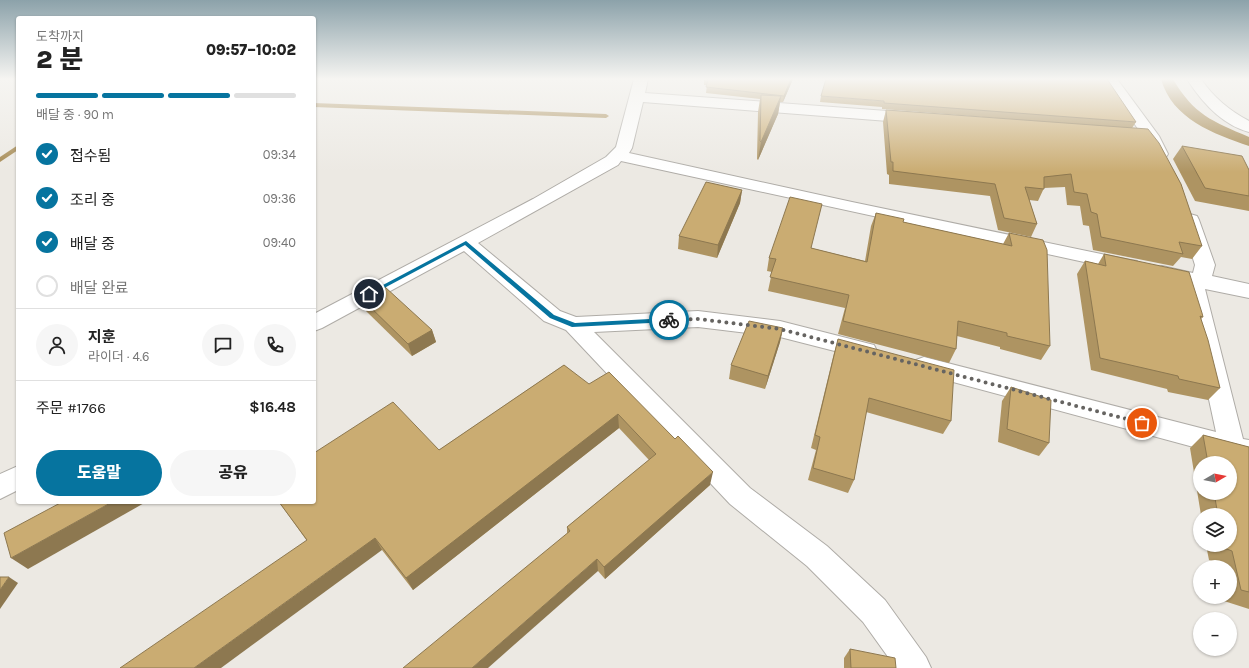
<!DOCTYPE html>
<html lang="ko">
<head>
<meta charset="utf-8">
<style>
	body { margin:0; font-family:Karla,"Noto Sans KR",sans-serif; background:#f6f6f6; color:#222; height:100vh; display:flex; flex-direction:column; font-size:15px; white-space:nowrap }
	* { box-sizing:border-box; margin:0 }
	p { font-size:13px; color:#767676 }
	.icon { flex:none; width:22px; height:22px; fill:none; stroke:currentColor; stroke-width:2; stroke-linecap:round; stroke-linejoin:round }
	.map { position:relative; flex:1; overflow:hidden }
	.panel { position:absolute; left:16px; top:16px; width:300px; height:488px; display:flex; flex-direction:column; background:#fff; border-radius:4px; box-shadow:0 1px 3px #0004 }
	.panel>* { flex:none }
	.needle { width:26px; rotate:80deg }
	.buttons { position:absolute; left:1193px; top:456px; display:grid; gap:8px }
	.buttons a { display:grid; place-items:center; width:44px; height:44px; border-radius:50%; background:#fff; box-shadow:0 1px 3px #0004; font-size:20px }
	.pin { position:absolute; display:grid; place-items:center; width:34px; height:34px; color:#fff; margin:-17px; border:2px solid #fff; border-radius:50%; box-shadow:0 1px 4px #0007 }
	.courier { position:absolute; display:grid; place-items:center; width:40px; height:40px; margin:-20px; border:3px solid #06749f; border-radius:50%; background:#fff; color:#222; box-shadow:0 1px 5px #0007 }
	.summary em { font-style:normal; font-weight:800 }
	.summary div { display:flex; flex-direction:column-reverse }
	.summary { display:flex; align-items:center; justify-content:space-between; height:68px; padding:0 20px }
	h1 { font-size:26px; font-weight:800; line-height:30px }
	.bar { display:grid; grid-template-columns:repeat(4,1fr); gap:6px 4px; align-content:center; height:48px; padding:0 20px }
	.bar i { height:5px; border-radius:3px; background:#e0e0e0 }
	.bar .current { background:#06749f }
	.bar p { grid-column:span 4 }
	.line { display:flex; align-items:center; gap:10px; padding:0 20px; border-top:1px solid #e0e0e0 }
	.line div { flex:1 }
	.round { display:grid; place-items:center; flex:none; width:42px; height:42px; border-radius:21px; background:#f6f6f6 }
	ol { padding:0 20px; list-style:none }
	li { display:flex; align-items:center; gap:12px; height:44px }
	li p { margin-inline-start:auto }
	li .icon { padding:4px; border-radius:50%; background:#06749f; color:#fff; stroke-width:4 }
	li:last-child { color:#767676 }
	li i { width:22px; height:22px; border:2px solid #e0e0e0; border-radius:50% }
	.cta { display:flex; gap:8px; margin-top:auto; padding:8px 20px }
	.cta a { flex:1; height:46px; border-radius:24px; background:#06749f; color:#fff; font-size:16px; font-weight:800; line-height:46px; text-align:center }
	.cta a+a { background:#f6f6f6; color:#222 }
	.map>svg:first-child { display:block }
	.water { fill:#a3864d }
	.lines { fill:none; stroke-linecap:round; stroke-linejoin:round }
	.stream { fill:#a3864d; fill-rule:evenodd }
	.minor-casing { stroke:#afaca7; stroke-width:2 }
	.minor { fill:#fff; fill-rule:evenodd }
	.wall { fill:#ae9462; fill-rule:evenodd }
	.shaded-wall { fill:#8d7850 }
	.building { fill:#caac72; stroke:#8d7850 }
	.route { fill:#06749f }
	.done { stroke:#666461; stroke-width:4; stroke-dasharray:0 7.2 }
</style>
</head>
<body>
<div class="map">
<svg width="1249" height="668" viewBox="0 0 1249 668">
	<rect width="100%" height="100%" fill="#ece9e3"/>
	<path class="water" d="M1161 79H1173C1194 115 1212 121 1249 137V146C1214 134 1172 119 1161 79Z"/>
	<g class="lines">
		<g class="stream">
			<path d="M314 103 606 114 609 116 606 118 314 107Z"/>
			<path d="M18 145V150L0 162V157Z"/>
		</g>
		<defs>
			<g id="minor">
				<path d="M634 79H648L645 93 914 113 919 115 922 118 919 121 914 123 643 102 632 148 629 153 852 202 1130 260 1137 261 1140 266 1137 271 1130 272 621 161 618 165 478 243 560 311 576 317 698 311 780 321 874 345 877 351 874 357 866 359 780 337 698 327 594 332 750 488 827 546 885 600 926 657 931 668H896L863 622 807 566 730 504 566 330 544 321 464 251 322 328 314 331V314L533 199 606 157 616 147Z"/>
				<path d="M1103 79H1117L1159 136 1168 154 1166 157 1160 159 1154 157 1143 136Z"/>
				<path d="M1187 79H1201C1213 97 1230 111 1249 121V132C1222 125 1201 101 1187 79Z"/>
				<path d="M1190 214 1197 216 1199 220 1215 265 1212 276 1249 284V298L1205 289 1243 439 1249 440V462L916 372 913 366 916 360 924 357 1216 432 1185 288 1187 285 1155 278 1152 273 1155 268 1162 266 1193 273 1195 265 1181 220 1183 216Z"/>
				<path d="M18 466V490L0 499V474Z"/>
			</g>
		</defs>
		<use href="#minor" class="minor-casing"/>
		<use href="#minor" class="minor"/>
	</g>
	<g class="wall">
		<path d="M704 79H793L783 102H780L778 114 758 160 757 159 758 112 760 99 706 93 707 85H704Z"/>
		<path d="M821 96 1136 122 1132 128 1202 246 1192 259 1181 257 1173 266 1093 250 1089 226 1083 225 1080 206 1067 205 1065 187 1044 188 1038 201 1029 200 1037 224 1031 237 998 230 990 196 889 184V175L887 174 883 122 886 110 1021 120 882 109V107L820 102Z"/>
		<path d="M1182 146 1249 170V211L1195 201 1173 159Z"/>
		<path d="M742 190 740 203 717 258 678 249 679 236Z"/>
		<path d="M876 213 903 222 1003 244 1009 233 1050 346 1041 360 1000 349V347L957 336 956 349 949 363 838 334 845 308 768 291 772 272 767 271 769 258 811 248 865 261 871 226Z"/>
		<path d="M1104 254 1203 317 1201 319 1220 388 1208 400 1168 392 1167 389 1091 370 1077 274 1085 261 1098 264Z"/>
		<path d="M362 299 432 330 436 342 412 356 366 311Z"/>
		<path d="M783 328 780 342 765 389 729 379 731 365Z"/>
		<path d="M838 339 951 421 943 434 866 412 854 480 848 493 808 480 816 450 811 448 834 353Z"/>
		<path d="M564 365 710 485 605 579 598 571 567 533V527L649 460 619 428 413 590 382 550 307 541 279 502 439 450Z"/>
		<path d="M1011 387 1049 443 1039 456 998 442 1002 401Z"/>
		<path d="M1203 435 1249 447V609L1224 601 1223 597H1230V567H1217L1216 563 1209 560 1206 545H1230V515H1201L1190 448ZM1200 463H1230V493H1200Z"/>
		<path d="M850 649 896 668H844V658Z"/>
	</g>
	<g class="shaded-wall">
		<path d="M791 79H793L783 102 784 96Z"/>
		<path d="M781 96 778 114 758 160 761 142Z"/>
		<path d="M742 190 740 203 717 258 718 245Z"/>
		<path d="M783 328 780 342 765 389 768 376Z"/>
		<path d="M432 330 436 342 412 356 408 344Z"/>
		<path d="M618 414 619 428 413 590 406 578Z"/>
		<path d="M713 472 710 485 605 579 604 567Z"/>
		<path d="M112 502H146L28 569 11 558Z"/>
		<path d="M375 538 382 550 221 668H194Z"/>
		<path d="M597 559 598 571 488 668H472Z"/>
		<path d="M9 577 18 583 0 609V590Z"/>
	</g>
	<g class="building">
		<path d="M708 79H791L784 96 706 87Z"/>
		<path d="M826 79H1107L1136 122 884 103V101L821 96Z"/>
		<path d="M761 95 781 96 761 142 760 141Z"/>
		<path d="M886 110 1148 129 1159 143 1181 184 1202 246 1179 242 1183 254 1101 237 1097 214 1091 212 1087 194 1074 192 1071 174 1044 177V189L1025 187 1037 224 1004 218 995 184 893 171V162H891Z"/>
		<path d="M1182 146 1242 156 1249 170V196L1205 188Z"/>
		<path d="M706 182 742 190 718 245 679 236Z"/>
		<path d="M790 197 822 204 811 248 867 262 876 213 904 219 903 222 1012 246 1009 233 1043 240 1047 250 1050 346 1007 336V333L958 321 956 349 843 321 849 295 770 277 776 259 769 258Z"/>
		<path d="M1104 254 1189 272 1202 313 1203 317 1200 316 1208 340 1220 388 1179 379 1178 376 1100 358 1085 261 1106 266Z"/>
		<path d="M385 287 432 330 408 344 362 299Z"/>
		<path d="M749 321 783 328 768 376 731 365Z"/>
		<path d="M838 339 954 370 951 421 869 398 854 480 813 468 820 437 815 435Z"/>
		<path d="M564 365 589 384 609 372 675 439 678 436 713 472 604 567 597 559 472 668H403L570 531 567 527 656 454 618 414 406 578 375 538 194 668H120L307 540 279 502H314V453L393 402 439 450Z"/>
		<path d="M1011 387 1051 400 1049 443 1007 429Z"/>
		<path d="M1203 435 1249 447V592L1241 590 1232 551 1224 548V545H1230V515H1218L1214 493H1230V463H1208Z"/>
		<path d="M62 502H112L11 558 4 533Z"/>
		<path d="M0 577H9L0 590Z"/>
		<path d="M850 649 895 658 896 668H851Z"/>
	</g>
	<linearGradient id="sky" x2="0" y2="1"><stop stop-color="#8ca2aa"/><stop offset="0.46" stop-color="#f6f5f2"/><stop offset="1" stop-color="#f6f5f2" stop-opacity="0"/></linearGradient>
	<rect width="1249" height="172" fill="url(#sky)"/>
	<path class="route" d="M466 241 554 315 575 323 669 318 672 320 669 322 572 327 550 318 465 245 371 295 366 294Z"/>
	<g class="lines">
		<path class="done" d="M669 320 698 319 780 329 1142 423"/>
	</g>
</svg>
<div class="buttons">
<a><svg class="needle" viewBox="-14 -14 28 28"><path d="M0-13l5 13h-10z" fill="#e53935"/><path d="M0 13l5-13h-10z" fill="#767676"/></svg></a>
<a><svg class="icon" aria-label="layers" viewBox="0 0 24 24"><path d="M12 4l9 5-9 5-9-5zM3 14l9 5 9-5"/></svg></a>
<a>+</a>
<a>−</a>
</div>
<div class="pin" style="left:1142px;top:423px;background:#ea580c"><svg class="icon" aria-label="bag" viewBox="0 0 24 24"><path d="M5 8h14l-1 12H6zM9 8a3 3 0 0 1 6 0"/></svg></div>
<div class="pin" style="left:369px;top:294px;background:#1f2937"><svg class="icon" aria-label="home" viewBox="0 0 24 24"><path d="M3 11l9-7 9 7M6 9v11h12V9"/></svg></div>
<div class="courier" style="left:669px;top:320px"><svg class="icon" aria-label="bike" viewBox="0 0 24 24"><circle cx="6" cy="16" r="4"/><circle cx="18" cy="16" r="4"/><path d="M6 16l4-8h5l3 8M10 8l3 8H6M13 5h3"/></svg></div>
<section class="panel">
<div class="summary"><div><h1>2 분</h1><p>도착까지</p></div><em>09:57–10:02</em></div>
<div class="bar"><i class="current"></i><i class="current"></i><i class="current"></i><i></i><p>배달 중 · 90 m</p></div>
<ol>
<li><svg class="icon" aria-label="check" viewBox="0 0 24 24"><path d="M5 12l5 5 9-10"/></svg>접수됨<p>09:34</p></li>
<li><svg class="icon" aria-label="check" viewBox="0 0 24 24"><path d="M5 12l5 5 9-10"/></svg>조리 중<p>09:36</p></li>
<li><svg class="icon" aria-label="check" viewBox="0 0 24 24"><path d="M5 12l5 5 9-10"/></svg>배달 중<p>09:40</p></li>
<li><i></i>배달 완료</li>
</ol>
<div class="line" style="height:72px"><a class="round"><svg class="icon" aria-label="person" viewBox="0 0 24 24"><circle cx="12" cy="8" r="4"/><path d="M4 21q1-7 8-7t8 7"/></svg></a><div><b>지훈</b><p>라이더 · 4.6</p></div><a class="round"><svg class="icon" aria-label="chat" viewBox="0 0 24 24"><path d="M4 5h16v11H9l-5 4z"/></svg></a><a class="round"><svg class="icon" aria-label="phone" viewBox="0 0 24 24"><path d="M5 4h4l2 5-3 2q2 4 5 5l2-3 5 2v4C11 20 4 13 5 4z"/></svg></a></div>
<div class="line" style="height:52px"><div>주문 #1766</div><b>$16.48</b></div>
<div class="cta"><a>도움말</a><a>공유</a></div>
</section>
</div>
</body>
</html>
